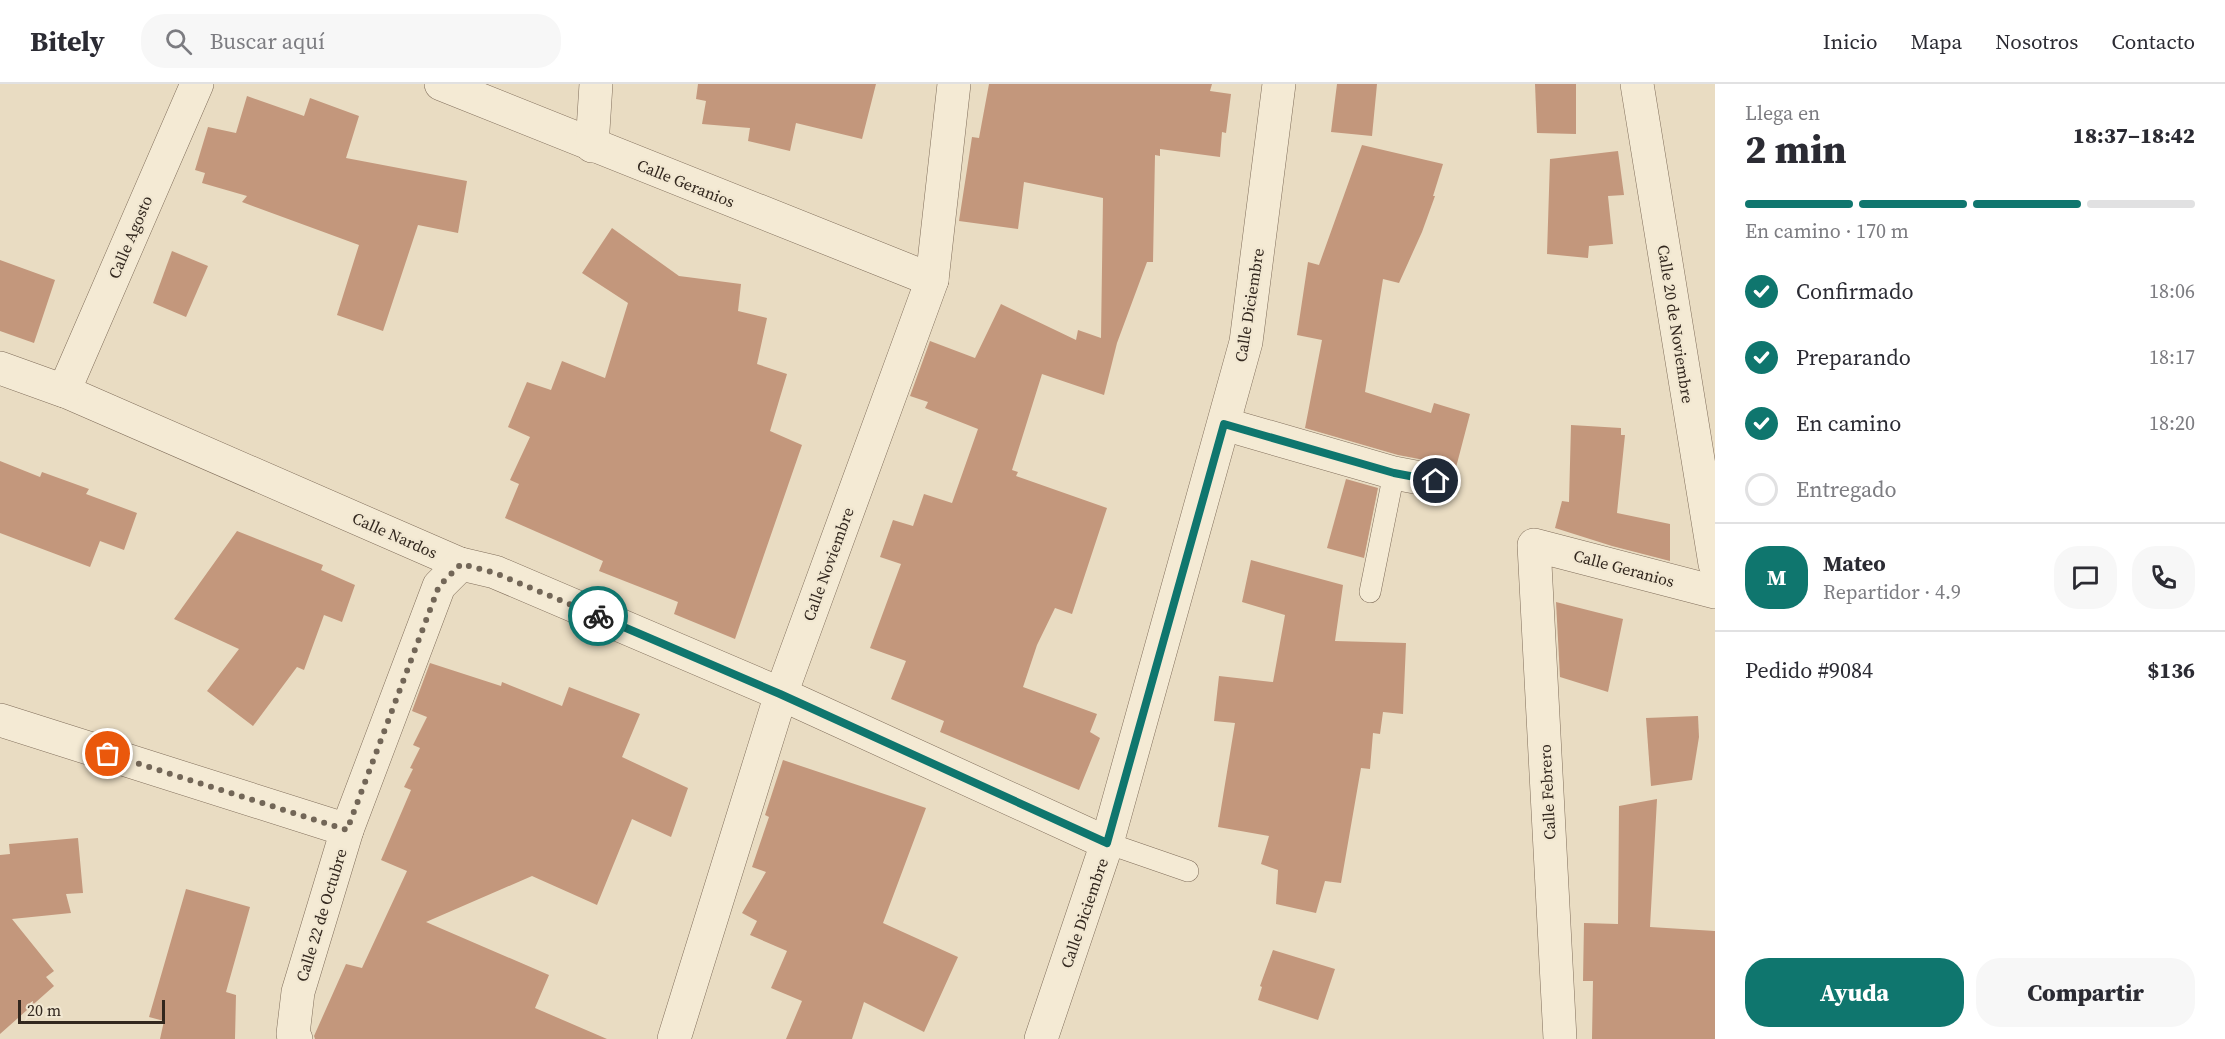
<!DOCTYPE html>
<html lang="es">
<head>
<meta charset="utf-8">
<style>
	body { margin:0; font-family:"Source Serif 4",serif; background:#f7f7f7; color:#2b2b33; height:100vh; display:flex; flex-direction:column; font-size:22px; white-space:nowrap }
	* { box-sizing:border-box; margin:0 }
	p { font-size:20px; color:#7c7c81 }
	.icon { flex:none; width:33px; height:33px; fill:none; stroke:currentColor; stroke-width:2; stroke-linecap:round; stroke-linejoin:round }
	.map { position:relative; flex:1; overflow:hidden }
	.sheet { display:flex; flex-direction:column; background:#fff; width:510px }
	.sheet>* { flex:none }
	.scale { position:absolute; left:18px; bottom:15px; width:147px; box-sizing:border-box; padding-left:6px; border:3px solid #32271e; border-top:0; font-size:16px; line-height:21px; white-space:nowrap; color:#32271e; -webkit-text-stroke:4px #f1e7d1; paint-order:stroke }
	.pin { position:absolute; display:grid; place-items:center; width:51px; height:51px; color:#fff; margin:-26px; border:3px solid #fff; border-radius:50%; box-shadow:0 2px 6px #0007 }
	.courier { position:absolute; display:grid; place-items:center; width:60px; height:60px; margin:-30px; border:4px solid #0f766e; border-radius:50%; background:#fff; color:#222; box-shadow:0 2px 8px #0007 }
	.summary em { font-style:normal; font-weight:800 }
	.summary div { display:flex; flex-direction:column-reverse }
	.summary { display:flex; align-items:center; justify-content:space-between; height:102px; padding:0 30px }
	h1 { font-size:39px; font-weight:800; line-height:45px }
	.bar { display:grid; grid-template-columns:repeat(4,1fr); gap:9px 6px; align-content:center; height:72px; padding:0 30px }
	.bar i { height:8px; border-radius:4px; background:#e1e1e2 }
	.bar .on { background:#0f766e }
	.bar p { grid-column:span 4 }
	.line { display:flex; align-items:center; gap:15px; padding:0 30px; border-top:2px solid #e1e1e2 }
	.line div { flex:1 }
	.round { display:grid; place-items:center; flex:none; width:63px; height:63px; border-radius:24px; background:#f7f7f7 }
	ol { padding:0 30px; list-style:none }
	li { display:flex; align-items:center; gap:18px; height:66px }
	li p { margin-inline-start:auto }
	li .icon { padding:6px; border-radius:50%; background:#0f766e; color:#fff; stroke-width:4 }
	li:last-child { color:#7c7c81 }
	li i { width:33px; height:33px; border:3px solid #e1e1e2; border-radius:50% }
	.primary-button { display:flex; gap:12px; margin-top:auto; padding:12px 30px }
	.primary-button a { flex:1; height:69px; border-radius:24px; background:#0f766e; color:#fff; font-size:24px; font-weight:800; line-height:69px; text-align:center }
	.primary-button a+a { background:#f7f7f7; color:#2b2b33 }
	header { display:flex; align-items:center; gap:36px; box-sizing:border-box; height:84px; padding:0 30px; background:#fff; border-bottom:2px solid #e1e1e2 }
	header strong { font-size:28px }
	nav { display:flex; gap:33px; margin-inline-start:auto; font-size:21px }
	.search { width:420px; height:54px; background:#f7f7f7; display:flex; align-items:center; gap:15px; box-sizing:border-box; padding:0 21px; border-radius:24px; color:#7c7c81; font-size:22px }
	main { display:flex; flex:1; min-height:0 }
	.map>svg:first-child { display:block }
	.building { fill:#c3977c }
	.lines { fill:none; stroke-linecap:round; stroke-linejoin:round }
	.service-casing { stroke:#806e5b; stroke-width:22 }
	.pedestrian-casing { stroke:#806e5b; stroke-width:33 }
	.minor-casing { stroke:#806e5b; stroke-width:34 }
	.service { stroke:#f4ead4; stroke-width:21 }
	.pedestrian { stroke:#f4ead4; stroke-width:32 }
	.minor { stroke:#f4ead4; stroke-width:33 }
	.done { stroke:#726657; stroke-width:6; stroke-dasharray:0 10.8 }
	.route { stroke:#0f766e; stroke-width:8 }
	.labels { text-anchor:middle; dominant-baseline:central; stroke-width:4.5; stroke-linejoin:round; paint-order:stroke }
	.street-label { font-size:16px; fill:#32271e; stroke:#f1e7d1 }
</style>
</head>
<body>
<header>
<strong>Bitely</strong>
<div class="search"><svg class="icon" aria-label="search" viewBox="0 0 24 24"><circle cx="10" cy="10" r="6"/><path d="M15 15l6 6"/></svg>Buscar aquí</div>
<nav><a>Inicio</a><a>Mapa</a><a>Nosotros</a><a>Contacto</a></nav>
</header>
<main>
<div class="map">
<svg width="1715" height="955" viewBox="0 0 1715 955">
	<rect width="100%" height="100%" fill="#e9dcc2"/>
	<g class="building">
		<path d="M698 0H876L862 55 796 39 790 67 748 57 750 44 702 40 706 17 696 15Z"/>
		<path d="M989 0H1212L1210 7 1231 10 1226 49 1222 48 1220 73 1160 65V72L1155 71 1153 178H1147L1117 259 1104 311 1042 290 1012 386 1018 388 1016 392 1107 424 1072 530 1055 524 1037 561 1023 603 1097 630 1090 648 1100 654 1079 706 940 648 944 637 891 615 906 577 870 564 901 480 880 473 893 436 913 442 924 410 952 419 978 345 925 324 928 318 910 312 930 257 975 274 1001 220 1076 256 1078 246 1101 254 1103 114 1024 98 1018 145 959 137 972 53 979 54Z"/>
		<path d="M1337 0H1377L1372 52 1331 48Z"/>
		<path d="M1535 0H1576V50L1537 49Z"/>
		<path d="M247 12 304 32 310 14 359 32 346 74 467 97 458 149 418 141 383 247 337 231 359 161 242 118 247 112 202 99 205 89 195 86 208 43 236 49Z"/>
		<path d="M1362 61 1443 80 1433 112H1435L1422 148 1399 199 1383 195 1365 308 1431 329 1434 319 1470 330 1454 391 1449 383 1440 379 1398 371 1305 344 1322 256 1297 251 1308 178 1319 181Z"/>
		<path d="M1618 67 1624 111 1608 112 1613 160 1589 162 1588 174 1547 170 1550 75Z"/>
		<path d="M612 144 679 192 741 200 738 227 767 234 757 280 787 290 770 347 802 361 735 555 674 530 678 518 599 487 603 477 505 434 519 400 510 396 530 353 508 343 527 298 551 306 562 277 605 294 628 219 582 189Z"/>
		<path d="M172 167 208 182 186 233 153 219Z"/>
		<path d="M0 176 55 196 34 259 0 247Z"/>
		<path d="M1571 341 1621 344V351H1625L1617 429 1670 440V477L1612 462 1555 444 1562 417 1569 418Z"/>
		<path d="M0 377 40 393 42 388 89 405 86 410 137 429 124 466 100 457 90 483 0 449Z"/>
		<path d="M1346 395 1378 404 1364 474 1327 464Z"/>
		<path d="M237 447 323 481 321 486 355 501 342 538 324 531 304 586 297 583 253 642 207 607 239 565 174 535Z"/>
		<path d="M1251 476 1343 501 1335 557 1406 559 1403 630 1383 628 1380 650 1373 649 1370 685 1361 684 1341 799 1325 797 1316 829 1276 820 1278 786 1261 780 1269 752 1218 743 1235 639 1214 637 1219 592 1273 598 1285 531 1242 518Z"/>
		<path d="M1556 518 1623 535 1608 608 1560 593Z"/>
		<path d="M430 579 501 602 502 598 562 622 569 603 640 630 622 673 688 704 671 753 632 735 597 821 532 792 426 838 549 891 535 924 607 955H315L314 952 346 880 362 884 407 787 381 776 411 706 404 703 413 685 410 684 420 664 413 661 427 633 412 627Z"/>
		<path d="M1698 632 1699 653 1692 696 1651 702 1646 634Z"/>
		<path d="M783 676 926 724 883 839 958 873 924 948 864 918 852 955H786L802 917 771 904 787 867 750 851 757 837 742 829 766 788 752 783 769 733 765 731Z"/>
		<path d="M1657 715 1650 843 1715 847V955H1592L1593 897H1583L1584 839 1618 840 1619 722Z"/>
		<path d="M78 754 83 809 66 810 71 829 12 835 54 887 46 893 54 902 0 950V771L10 770 9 760Z"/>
		<path d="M186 805 250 823 226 908 236 911 235 955H160L164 937 149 933Z"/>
		<path d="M1273 866 1335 885 1318 936 1258 916 1262 903 1260 902Z"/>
	</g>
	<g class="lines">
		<defs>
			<g id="service">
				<path d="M1370 508 1394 389"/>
				<path d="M1107 759 1188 787"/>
			</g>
			<path id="pedestrian" d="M64 307 461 480"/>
			<g id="minor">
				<path d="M441 0 932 196"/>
				<path d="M1637 0 1715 480"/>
				<path d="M592 62 596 0"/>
				<path d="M0 284 64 307 197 0"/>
				<path d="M1224 340 1394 389 1436 397"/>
				<path d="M0 636 347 746"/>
				<path d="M296 955 293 950 298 908 347 746 439 502 461 480 495 488 781 610 1107 759"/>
				<path d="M674 955 781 610 932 196 954 0"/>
				<path d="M1041 955 1107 759 1246 258 1279 0"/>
				<path d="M1560 955 1534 461 1715 508"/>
			</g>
		</defs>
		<use href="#service" class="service-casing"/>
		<use href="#pedestrian" class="pedestrian-casing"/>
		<use href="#minor" class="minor-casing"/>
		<use href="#service" class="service"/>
		<use href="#pedestrian" class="pedestrian"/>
		<use href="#minor" class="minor"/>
	</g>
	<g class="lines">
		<path class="done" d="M108 670 347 746 439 502 461 480 495 489 598 532"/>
		<path class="route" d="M598 532 780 610 1107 759 1224 340 1394 389 1436 397"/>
	</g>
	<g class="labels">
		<g class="street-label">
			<text transform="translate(686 99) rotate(22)">Calle Geranios</text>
			<text transform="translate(130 153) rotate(-67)">Calle Agosto</text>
			<text transform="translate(1249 221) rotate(-81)">Calle Diciembre</text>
			<text transform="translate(1676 240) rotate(81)">Calle 20 de Noviembre</text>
			<text transform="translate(395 451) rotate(24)">Calle Nardos</text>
			<text transform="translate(828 480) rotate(-70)">Calle Noviembre</text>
			<text transform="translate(1624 484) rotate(15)">Calle Geranios</text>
			<text transform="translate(1547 708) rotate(-93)">Calle Febrero</text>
			<text transform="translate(1084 829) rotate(-71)">Calle Diciembre</text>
			<text transform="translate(321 831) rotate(-73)">Calle 22 de Octubre</text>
		</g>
	</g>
</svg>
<div class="scale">20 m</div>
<div class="pin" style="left:108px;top:670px;background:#ea580c"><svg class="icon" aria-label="bag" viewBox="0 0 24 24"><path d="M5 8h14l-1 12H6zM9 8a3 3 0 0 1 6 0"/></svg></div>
<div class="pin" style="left:1436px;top:397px;background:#1f2937"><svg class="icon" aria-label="home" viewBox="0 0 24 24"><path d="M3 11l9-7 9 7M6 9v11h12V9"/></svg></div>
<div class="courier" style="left:598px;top:532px"><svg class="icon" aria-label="bike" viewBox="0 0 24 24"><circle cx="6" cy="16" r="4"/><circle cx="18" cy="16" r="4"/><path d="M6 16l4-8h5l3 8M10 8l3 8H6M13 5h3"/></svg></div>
</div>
<section class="sheet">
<div class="summary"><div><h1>2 min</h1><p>Llega en</p></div><em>18:37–18:42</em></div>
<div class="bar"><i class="on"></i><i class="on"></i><i class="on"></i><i></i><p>En camino · 170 m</p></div>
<ol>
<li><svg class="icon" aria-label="check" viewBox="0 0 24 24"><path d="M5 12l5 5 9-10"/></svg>Confirmado<p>18:06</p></li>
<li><svg class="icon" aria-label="check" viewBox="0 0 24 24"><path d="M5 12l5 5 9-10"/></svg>Preparando<p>18:17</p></li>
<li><svg class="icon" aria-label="check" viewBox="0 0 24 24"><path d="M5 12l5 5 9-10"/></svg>En camino<p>18:20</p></li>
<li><i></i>Entregado</li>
</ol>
<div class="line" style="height:108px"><b class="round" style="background:#0f766e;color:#fff">M</b><div><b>Mateo</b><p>Repartidor · 4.9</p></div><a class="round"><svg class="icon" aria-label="chat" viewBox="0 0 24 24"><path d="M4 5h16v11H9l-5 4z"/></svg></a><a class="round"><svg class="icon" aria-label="phone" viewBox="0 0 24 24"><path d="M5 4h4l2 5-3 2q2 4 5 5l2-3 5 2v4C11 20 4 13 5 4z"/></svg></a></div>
<div class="line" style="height:78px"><div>Pedido #9084</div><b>$136</b></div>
<div class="primary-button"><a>Ayuda</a><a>Compartir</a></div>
</section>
</main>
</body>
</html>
